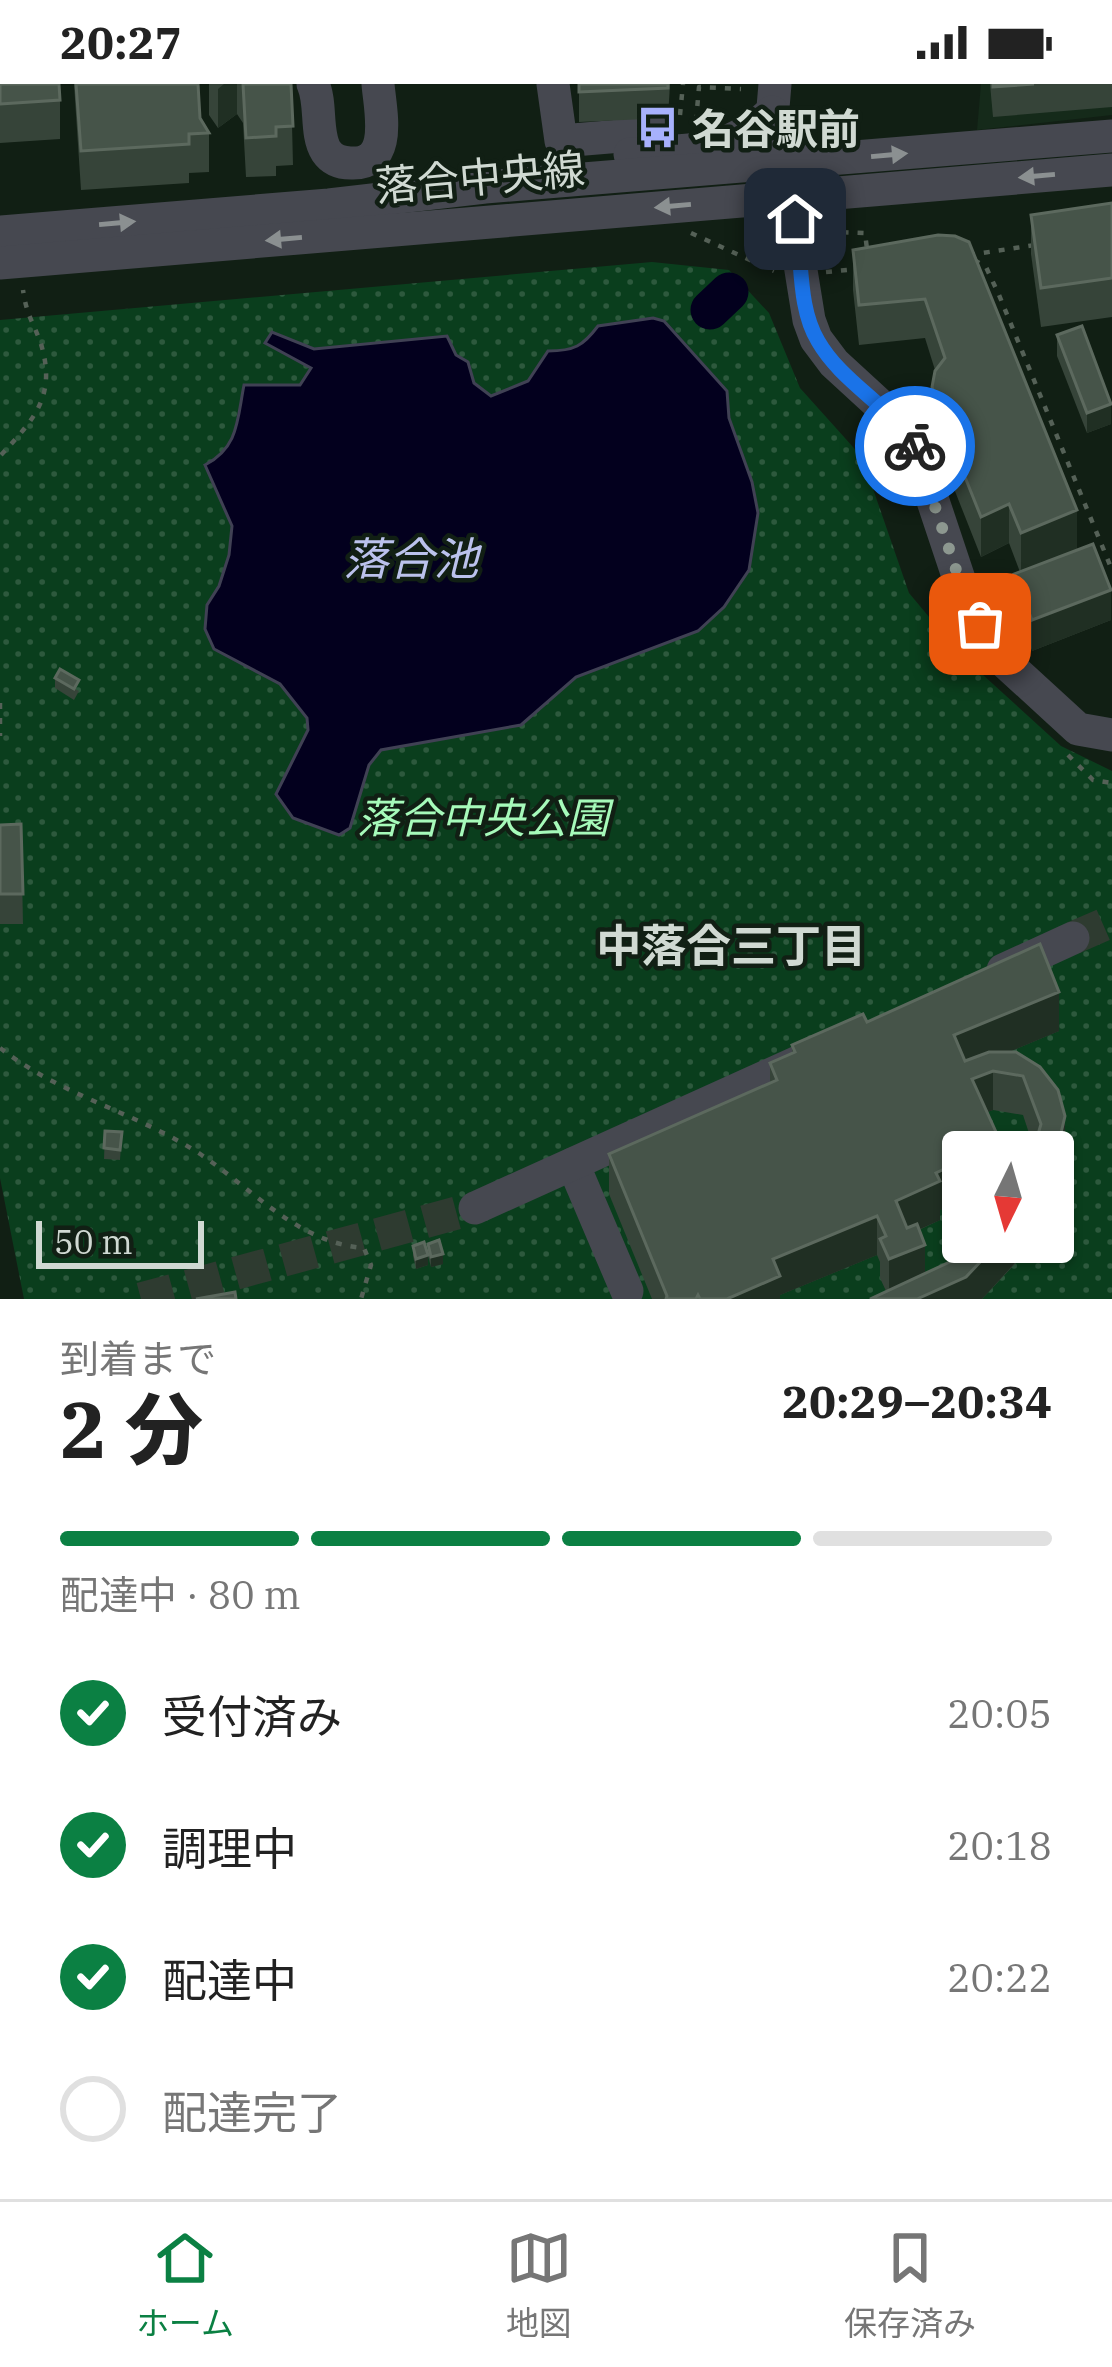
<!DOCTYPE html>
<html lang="ja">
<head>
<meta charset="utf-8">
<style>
	body { margin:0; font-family:"IBM Plex Serif","Noto Sans JP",serif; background:#f2f2f2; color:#222; height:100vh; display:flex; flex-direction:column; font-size:45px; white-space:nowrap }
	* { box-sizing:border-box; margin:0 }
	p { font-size:39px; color:#767676 }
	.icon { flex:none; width:66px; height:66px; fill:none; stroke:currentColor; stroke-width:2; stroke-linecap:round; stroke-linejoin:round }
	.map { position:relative; height:1215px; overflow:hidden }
	.panel { display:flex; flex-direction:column; background:#fff; flex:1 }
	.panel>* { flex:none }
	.needle { width:78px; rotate:185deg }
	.fabs { position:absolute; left:942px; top:1047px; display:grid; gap:24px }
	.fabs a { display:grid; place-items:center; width:132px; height:132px; border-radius:12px; background:#fff; box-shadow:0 3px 9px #0004; font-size:60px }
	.scale { position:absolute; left:36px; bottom:30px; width:168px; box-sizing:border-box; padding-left:12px; border:6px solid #d0d9d2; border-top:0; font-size:33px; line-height:42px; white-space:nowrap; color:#d0d9d2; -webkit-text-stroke:9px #111f14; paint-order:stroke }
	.pin { position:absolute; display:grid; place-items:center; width:102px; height:102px; color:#fff; margin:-51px; border-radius:24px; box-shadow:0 6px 18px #0006 }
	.courier { position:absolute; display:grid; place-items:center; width:120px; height:120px; margin:-60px; border:9px solid #1a73e8; border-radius:50%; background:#fff; color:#222; box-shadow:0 3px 15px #0007 }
	.summary em { font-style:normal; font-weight:800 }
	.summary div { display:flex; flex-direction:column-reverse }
	.summary { display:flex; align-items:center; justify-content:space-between; height:204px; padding:0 60px }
	h1 { font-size:78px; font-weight:800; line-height:90px }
	.bar { display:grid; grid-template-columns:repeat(4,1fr); gap:18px 12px; align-content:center; height:144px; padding:0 60px }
	.bar i { height:15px; border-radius:9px; background:#e0e0e0 }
	.bar .on { background:#0b8043 }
	.bar p { grid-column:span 4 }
	ol { padding:0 60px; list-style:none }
	li { display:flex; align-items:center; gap:36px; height:132px }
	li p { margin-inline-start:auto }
	li .icon { padding:12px; border-radius:50%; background:#0b8043; color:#fff; stroke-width:4 }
	li:last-child { color:#767676 }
	li i { width:66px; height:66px; border:6px solid #e0e0e0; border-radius:50% }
	.status { display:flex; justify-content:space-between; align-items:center; height:84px; padding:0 60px; background:#fff; direction:ltr }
	.status svg { height:33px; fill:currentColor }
	.tab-bar { display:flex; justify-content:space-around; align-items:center; height:168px; border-top:3px solid #e0e0e0; background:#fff; font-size:33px; color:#767676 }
	.tab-bar a { display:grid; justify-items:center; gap:6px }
	.tab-bar .on { color:#0b8043 }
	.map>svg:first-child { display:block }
	.built { fill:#152a1a }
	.park { fill:url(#park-dots); fill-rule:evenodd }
	.water { fill:#03001e; stroke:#404154; stroke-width:3 }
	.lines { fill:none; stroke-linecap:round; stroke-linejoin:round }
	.river { stroke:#03001e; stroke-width:39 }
	.minor-tunnel { stroke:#2e3b30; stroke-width:33; stroke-dasharray:33 16; stroke-linecap:butt }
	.path { stroke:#556157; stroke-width:4.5; stroke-dasharray:6 9; stroke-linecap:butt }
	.minor { stroke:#464850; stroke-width:33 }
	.wall { fill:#364439 }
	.shaded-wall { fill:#202f23 }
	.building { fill:#465449; stroke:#5c695e; stroke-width:3 }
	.oneway { fill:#8b9091 }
	.done { stroke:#8d9890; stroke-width:12; stroke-dasharray:0 21.6 }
	.route { stroke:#1a73e8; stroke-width:15 }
	.labels { text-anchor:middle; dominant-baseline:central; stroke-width:9; stroke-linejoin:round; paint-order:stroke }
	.poi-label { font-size:42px; font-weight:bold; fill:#d0d9d2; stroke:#111f14; text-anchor:start }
	.street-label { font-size:42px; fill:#d0d9d2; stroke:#111f14 }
	.park-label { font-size:42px; font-style:italic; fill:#a6faba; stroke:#111f14 }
	.water-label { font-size:45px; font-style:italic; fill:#bbc2ec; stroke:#111f14 }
	.neighbourhood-label { font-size:45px; font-weight:bold; fill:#d0d9d2; stroke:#111f14 }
</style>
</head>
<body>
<div class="status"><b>20:27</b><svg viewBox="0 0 49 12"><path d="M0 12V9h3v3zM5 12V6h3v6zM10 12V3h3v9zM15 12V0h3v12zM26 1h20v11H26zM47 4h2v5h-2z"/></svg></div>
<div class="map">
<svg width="1112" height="1215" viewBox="0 0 1112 1215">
	<defs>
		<pattern id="park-dots" width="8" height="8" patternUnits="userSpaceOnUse" patternTransform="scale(3)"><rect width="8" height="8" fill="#0a3e1d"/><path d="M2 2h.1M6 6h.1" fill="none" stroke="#2d593d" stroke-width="1.8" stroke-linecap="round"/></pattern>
	</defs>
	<rect width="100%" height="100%" fill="#111f14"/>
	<path class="built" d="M981 0H1112V31L977 46Z"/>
	<path class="park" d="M652 178 729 186 769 229 800 304 862 373 909 509 960 570 1061 662 1112 687V1215H24L0 1094V236ZM963 1068H1053V1158H963Z"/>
	<path class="water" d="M653 234 664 237 727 307 729 334 752 398 758 429 749 486 724 523 698 547 576 593 521 641 381 666 369 681 350 744 339 751 293 734 276 710 308 646 307 634 280 600 214 565 205 545 207 521 219 502 229 471 232 442 205 381C239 363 237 336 244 301H300L311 284 265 259 272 248 314 265 447 252 456 271 468 278 474 299 491 312 528 297 548 267C574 267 583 262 598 242Z"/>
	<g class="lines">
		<path class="river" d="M710 226 729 208"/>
		<g class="minor-tunnel">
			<path d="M1073 854 1112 837"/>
			<path d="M141 1215 475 1124"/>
		</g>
		<g class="path">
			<path d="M680 31 683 0"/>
			<path d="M696 37 699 3 741 5"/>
			<path d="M841 138 838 148 865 149 867 165"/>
			<path d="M691 149 774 187"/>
			<path d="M969 171 1035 161"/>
			<path d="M974 176 986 183 999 211 1112 486"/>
			<path d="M826 188 856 185"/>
			<path d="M1 371C33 336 57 313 41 260 33 237 27 233 23 206"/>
			<path d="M995 513 1018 503"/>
			<path d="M0 619V652"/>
			<path d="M1068 671 1093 696 1112 699"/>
			<path d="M0 964C62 1012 132 1027 197 1068 251 1103 297 1159 364 1164L371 1181 361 1215"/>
		</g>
		<g class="minor">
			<path d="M313 0C322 20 315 49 326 67 332 76 341 79 351 79 394 81 380 26 378 0"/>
			<path d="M553 0 561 57 657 49"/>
			<path d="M775 0 770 59 773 81 789 112 809 236 816 255 834 279 895 335 915 363 964 510 995 569 1078 645 1112 651"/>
			<path d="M630 70C689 65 727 71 772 28"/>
			<path d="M0 148 329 121 485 103 1112 52"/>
			<path d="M0 179 1112 86"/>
			<path d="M1003 886 1073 854"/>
			<path d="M573 1080 627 1207"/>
			<path d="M475 1124 809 973"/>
		</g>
	</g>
	<g class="wall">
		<path d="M0 0 60 16V55L0 59Z"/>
		<path d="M74 0H198L200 34 209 49V88L189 89V99L81 106Z"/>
		<path d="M209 0H291L293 81 276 82V92L246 93 243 39 237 30 218 44 209 31Z"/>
		<path d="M579 0H670L668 34 579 38Z"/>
		<path d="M990 0H1112V23L993 33Z"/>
		<path d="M1112 119V233L1041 243 1031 170V131Z"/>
		<path d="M938 151 1077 465 1111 536 1032 567 1014 520V490L1020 488 1009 459 981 473 947 387V368L938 357 932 343V303L935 286 925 254 859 261 853 206V166Z"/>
		<path d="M1057 251 1111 340 1087 349 1057 272Z"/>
		<path d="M55 594 79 607 74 616 55 604Z"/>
		<path d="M21 740 23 840H0V741Z"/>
		<path d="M867 938 1059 947 1009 968H1016L1065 1071 1053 1122 1023 1031 993 1026 987 1028 1001 1068H963V1116L940 1126V1136L919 1146 925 1189 956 1175 972 1158H1034L1032 1162 982 1215H870L886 1207 880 1194V1178L877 1171 780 1211V1215H652L609 1110V1070L770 999V979L792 970V961Z"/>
		<path d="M105 1047 122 1048 120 1076 104 1075Z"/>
		<path d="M428 1160 443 1180 431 1183 428 1172V1181L416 1185 413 1172V1162L428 1169Z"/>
	</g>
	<g class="shaded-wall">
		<path d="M224 0H237V30L218 44V5Z"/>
		<path d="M1111 320V340L1087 349V329Z"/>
		<path d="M1009 420V459L981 473V433Z"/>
		<path d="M1077 426V465L1021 488V449Z"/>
		<path d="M1111 506V536L1032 567V536Z"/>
		<path d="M1059 908V947L954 991V951Z"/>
		<path d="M993 987V1026L972 1034V995Z"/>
		<path d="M1065 1032V1071L1053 1122V1083Z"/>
		<path d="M1001 1059V1068H982Z"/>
		<path d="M963 1076V1116L940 1126V1136L896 1156V1117L936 1089Z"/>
		<path d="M877 1132V1171L780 1211V1215H727L773 1175Z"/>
		<path d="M999 1158H1034L982 1215H917Z"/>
		<path d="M925 1161V1200L889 1215V1175Z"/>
		<path d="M443 1170V1180L431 1183V1173Z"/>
		<path d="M428 1171V1181L416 1185V1175Z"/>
	</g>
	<g class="building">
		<path d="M0 0H59L60 16 0 20Z"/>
		<path d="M76 0H198L200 34 209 49 189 50V60L81 67Z"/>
		<path d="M243 0H291L293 42 276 43V52L246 54Z"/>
		<path d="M579 0H668V4L579 8Z"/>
		<path d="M993 0H1034L993 3Z"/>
		<path d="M1112 119V194L1041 204 1031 131Z"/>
		<path d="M938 151 955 152 969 158 1077 426 1021 449 1009 420 981 433 947 348 958 342 938 318 932 303 935 287 945 274 925 215 859 221 853 166Z"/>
		<path d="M1082 242 1111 320 1087 329 1057 251Z"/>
		<path d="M1093 460 1111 506 1032 536 1014 490Z"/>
		<path d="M60 585 79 596 74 605 55 594Z"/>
		<path d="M21 740 23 810H0V741Z"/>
		<path d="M1040 860 1059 908 954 951 965 977 989 968H1016L1040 983 1058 1006 1065 1032 1053 1083V1068H1033L1041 1040 1023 992 993 987 972 995 1001 1059 982 1068H963V1076L936 1089 940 1097 896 1117 907 1144 917 1140 925 1161 889 1175 880 1155 886 1152 877 1132 773 1175 780 1192 727 1215H700L698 1211 696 1215H666L667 1212 609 1070 777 996 770 979 795 968 792 961 863 930 867 938Z"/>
		<path d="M105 1047 122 1048 120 1066 104 1064Z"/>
		<path d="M439 1156 443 1170 431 1173 428 1160Z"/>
		<path d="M424 1158 428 1171 416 1175 413 1162Z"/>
		<path d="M972 1158H999L966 1193 917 1215H870L956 1175Z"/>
		<path d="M235 1208 236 1215H196Z"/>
	</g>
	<defs><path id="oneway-solid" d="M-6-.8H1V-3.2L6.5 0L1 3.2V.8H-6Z" transform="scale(3)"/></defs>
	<g class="oneway">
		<use href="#oneway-solid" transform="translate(889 71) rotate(-5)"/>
		<use href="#oneway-solid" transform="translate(1037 92) rotate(175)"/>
		<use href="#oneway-solid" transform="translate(673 122) rotate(175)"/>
		<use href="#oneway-solid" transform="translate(117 139) rotate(-5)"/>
		<use href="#oneway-solid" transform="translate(284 155) rotate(175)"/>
	</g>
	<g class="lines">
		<path class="done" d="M915 362 964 510 980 540"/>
		<path class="route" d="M795 135C803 174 797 222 818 257 842 299 890 321 915 362"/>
	</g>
	<defs>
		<symbol id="bus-bare" viewBox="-9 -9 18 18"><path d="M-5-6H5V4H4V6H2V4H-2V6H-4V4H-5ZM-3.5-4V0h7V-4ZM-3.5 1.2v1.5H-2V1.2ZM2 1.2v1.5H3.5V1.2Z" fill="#a7b1fc" stroke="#111f14" stroke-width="2.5" paint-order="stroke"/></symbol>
	</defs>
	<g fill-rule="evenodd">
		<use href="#bus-bare" x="628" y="14" width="59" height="59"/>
	</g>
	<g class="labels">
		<g class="poi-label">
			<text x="692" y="44">名谷駅前</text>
		</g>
		<g class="street-label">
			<text transform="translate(480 93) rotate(-5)">落合中央線</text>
		</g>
		<g class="park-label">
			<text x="483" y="733">落合中央公園</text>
		</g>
		<g class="water-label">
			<text x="411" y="474">落合池</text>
		</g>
		<g class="neighbourhood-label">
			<text x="731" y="861">中落合三丁目</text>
		</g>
	</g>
</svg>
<div class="fabs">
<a><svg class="needle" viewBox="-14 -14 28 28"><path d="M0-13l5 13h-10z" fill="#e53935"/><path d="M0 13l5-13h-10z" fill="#767676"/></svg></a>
</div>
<div class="scale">50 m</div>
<div class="pin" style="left:980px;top:540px;background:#ea580c"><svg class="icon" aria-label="bag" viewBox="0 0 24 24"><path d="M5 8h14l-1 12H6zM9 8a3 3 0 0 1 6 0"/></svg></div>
<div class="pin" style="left:795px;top:135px;background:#1f2937"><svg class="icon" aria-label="home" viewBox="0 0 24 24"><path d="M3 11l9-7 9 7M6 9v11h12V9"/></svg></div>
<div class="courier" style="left:915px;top:362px"><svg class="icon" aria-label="bike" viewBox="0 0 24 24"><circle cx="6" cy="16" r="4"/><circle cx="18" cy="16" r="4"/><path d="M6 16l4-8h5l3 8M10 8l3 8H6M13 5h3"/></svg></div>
</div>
<section class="panel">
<div class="summary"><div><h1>2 分</h1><p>到着まで</p></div><em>20:29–20:34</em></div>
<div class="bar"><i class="on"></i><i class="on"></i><i class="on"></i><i></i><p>配達中 · 80 m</p></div>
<ol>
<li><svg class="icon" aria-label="check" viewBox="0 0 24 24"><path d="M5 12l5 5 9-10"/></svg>受付済み<p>20:05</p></li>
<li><svg class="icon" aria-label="check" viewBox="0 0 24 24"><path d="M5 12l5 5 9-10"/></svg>調理中<p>20:18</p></li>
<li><svg class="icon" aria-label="check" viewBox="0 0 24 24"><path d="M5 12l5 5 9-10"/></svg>配達中<p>20:22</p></li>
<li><i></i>配達完了</li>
</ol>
</section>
<nav class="tab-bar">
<a class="on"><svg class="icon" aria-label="home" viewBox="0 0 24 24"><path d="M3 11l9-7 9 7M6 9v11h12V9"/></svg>ホーム</a>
<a><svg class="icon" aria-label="map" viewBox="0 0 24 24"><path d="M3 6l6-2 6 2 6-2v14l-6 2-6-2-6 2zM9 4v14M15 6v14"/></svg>地図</a>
<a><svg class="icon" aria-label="saved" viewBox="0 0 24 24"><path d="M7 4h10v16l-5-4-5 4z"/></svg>保存済み</a>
</nav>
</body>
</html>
